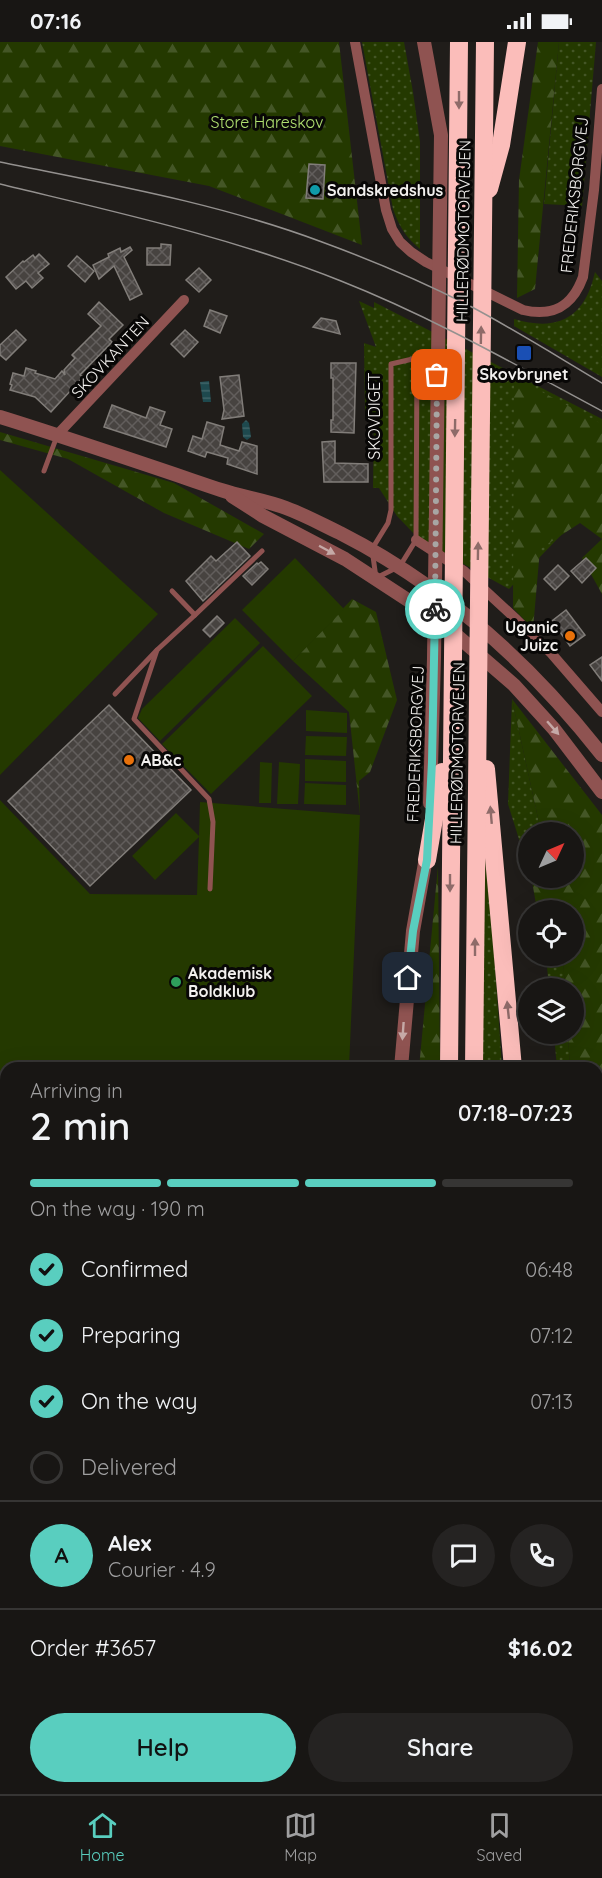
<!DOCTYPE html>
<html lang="en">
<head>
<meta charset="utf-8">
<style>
	body { margin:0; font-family:Quicksand,sans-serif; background:#252322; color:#f1f3f6; height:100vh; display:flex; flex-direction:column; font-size:22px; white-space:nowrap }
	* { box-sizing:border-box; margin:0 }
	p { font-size:20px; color:#9f9fa0 }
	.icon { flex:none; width:33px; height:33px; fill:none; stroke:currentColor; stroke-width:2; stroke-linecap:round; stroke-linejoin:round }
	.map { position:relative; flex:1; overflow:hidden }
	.drawer { position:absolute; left:0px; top:1020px; width:603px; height:732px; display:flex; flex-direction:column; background:#181614; border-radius:18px 18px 0 0; box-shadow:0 6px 24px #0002,0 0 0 2px #363534 }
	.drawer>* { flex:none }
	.needle { width:39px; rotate:46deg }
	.buttons { position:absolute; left:518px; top:780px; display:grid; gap:12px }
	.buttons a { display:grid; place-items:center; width:66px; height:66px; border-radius:50%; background:#181614; box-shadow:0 6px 24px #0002,0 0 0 2px #363534; font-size:30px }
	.pin { position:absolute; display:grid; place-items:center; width:51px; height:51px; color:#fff; margin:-26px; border-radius:12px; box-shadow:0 3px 9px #0006 }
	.courier { position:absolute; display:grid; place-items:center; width:60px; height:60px; margin:-30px; border:4px solid #59cebf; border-radius:50%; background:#fff; color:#222; box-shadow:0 2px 8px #0007 }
	.overview em { font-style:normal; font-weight:600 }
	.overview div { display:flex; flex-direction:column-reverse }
	.overview { display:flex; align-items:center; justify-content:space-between; height:102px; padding:0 30px }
	h1 { font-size:39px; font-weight:600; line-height:45px }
	.bar { display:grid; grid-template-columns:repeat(4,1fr); gap:9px 6px; align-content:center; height:72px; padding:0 30px }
	.bar i { height:8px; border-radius:4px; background:#363534 }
	.bar .current { background:#59cebf }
	.bar p { grid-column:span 4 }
	.line { display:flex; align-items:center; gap:15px; padding:0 30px; border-top:2px solid #363534 }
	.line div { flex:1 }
	.round { display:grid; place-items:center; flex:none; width:63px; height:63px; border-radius:32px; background:#252322 }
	ol { padding:0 30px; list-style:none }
	li { display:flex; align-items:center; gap:18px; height:66px }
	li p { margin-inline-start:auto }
	li .icon { padding:6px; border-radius:50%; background:#59cebf; color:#111; stroke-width:4 }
	li:last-child { color:#9f9fa0 }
	li i { width:33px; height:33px; border:3px solid #363534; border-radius:50% }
	.button { display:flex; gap:12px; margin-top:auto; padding:12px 30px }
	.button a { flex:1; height:69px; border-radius:36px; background:#59cebf; color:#111; font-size:24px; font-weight:600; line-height:69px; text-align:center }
	.button a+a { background:#252322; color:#f1f3f6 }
	.status { display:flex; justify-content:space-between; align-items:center; height:42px; padding:0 30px; background:#181614; direction:ltr }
	.status svg { height:16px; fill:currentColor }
	.tab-bar { display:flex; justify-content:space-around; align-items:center; height:84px; border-top:2px solid #363534; background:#181614; font-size:16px; color:#9f9fa0 }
	.tab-bar a { display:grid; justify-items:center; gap:3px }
	.tab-bar .current { color:#59cebf }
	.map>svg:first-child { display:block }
	.grass { fill:url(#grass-dots) }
	.forest { fill:url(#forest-firs) }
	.park { fill:#243900 }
	.water { fill:url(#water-rules) }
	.building { fill:url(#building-cross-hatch); stroke:#817d79; stroke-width:1.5 }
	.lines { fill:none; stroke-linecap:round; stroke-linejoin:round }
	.service { stroke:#8f5351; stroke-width:5 }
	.minor { stroke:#8f5351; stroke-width:10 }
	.tertiary { stroke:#8f5351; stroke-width:14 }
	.primary { stroke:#f5908e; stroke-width:15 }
	.motorway { stroke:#fbbdba; stroke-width:18 }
	.tram { stroke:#94918f; stroke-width:1.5 }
	.oneway { fill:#8e6b69 }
	.oneway2 { fill:#c5a9a7 }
	.done { stroke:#a8a6a4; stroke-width:6; stroke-dasharray:0 10.8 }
	.route { stroke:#59cebf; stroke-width:8 }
	.culture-dot { fill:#0f9aa8; stroke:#080706; stroke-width:2 }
	.transit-dot { fill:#1a4fb4; stroke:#080706; stroke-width:2 }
	.food-dot { fill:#e8710a; stroke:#080706; stroke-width:2 }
	.leisure-dot { fill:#2e9e5b; stroke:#080706; stroke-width:2 }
	.labels { text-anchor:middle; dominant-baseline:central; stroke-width:6; stroke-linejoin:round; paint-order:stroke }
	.park-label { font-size:16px; fill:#b0e070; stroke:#080706 }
	.poi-label { font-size:16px; font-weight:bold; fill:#f2f0ee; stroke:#080706; text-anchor:start }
	.street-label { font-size:16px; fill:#f2f0ee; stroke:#080706 }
</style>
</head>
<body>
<div class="status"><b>07:16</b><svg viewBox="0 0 49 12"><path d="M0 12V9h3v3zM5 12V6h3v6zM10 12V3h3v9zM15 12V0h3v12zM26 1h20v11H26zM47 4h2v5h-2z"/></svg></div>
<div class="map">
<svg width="602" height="1752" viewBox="0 0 602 1752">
	<defs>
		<pattern id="grass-dots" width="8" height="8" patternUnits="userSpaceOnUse" patternTransform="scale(1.5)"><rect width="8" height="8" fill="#243900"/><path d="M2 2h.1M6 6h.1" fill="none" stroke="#445626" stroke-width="1.8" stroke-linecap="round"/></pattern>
		<pattern id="forest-firs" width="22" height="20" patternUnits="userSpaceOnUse" patternTransform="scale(1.5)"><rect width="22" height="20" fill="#243900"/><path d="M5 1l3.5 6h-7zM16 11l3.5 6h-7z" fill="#445626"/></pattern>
		<pattern id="water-rules" width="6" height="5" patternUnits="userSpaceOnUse" patternTransform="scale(1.5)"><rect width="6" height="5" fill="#1e494e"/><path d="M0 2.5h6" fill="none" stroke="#3f6468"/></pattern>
		<pattern id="building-cross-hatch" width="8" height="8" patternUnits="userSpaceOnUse" patternTransform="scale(1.5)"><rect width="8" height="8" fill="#474340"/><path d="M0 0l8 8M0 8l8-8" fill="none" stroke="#625e5c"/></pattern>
	</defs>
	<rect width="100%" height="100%" fill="#201d1a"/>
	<g class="grass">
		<path d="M362 0H404L413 50 420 100V207C406 196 399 184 393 167Z"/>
		<path d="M559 0H596L582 164 544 162Z"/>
		<path d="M595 230 602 239V335L514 284V277C558 290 585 276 595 230Z"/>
		<path d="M359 259 374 266V260L602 377V469L593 460 509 547 420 498 397 474 379 446H373L374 371H365L364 301 376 305Z"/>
		<path d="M512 657 541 790H528V826L508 762Z"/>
		<path d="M486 790 502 1026H481Z"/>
		<path d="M546 914H558L563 916 565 946H549Z"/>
		<path d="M554 992H568L570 1026H557Z"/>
		<path d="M0 1120 6 1121V1746H256L254 1752H0Z"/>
		<rect x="597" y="1165" width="5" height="35"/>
	</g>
	<g class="forest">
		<path d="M0 0H339L362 203 209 144 0 104Z"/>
		<path d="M538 0H559L535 247 517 256 519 138Z"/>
		<path d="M514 335 602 382V497L580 481 540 507 533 587 513 566Z"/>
		<path d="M0 390 174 441 264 492 249 507 164 471 68 417 0 398Z"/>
		<path d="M602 497V552L582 516Z"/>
		<path d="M352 557 376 570 397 658 370 730 359 739 360 773 349 670 293 619Z"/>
		<path d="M512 657 602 773V1076H597V1026H570L568 992H573V946H565L563 916 558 914H573V868H537L532 839 543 836H573V790H541Z"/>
		<path d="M438 824 440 1026H419Z"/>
		<path d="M0 1120H6V1168L0 1167Z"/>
		<path d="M597 1200H602V1301L597 1313Z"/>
		<path d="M6 1251V1289L0 1291V1253Z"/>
		<path d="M6 1310V1409L0 1407V1312Z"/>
		<path d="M256 1746H313L311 1752H254Z"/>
		<path d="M468 1746H515L497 1752H465Z"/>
	</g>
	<g class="park">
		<path d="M0 428 158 572 0 733Z"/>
		<path d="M295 516 344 567 293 619 242 568Z"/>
		<path d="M235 576 260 601 160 699 138 676 142 667Z"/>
		<path d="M263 604 312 654 211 752 162 702Z"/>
		<path d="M306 668 347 671V691L306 689Z"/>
		<path d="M306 694 347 695 346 714 305 713Z"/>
		<path d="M305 717 346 719V740L305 739Z"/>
		<path d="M260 720 272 721 271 761H259Z"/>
		<path d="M279 720 300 722 298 762H277Z"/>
		<path d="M305 741 346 743V763L304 762Z"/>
		<path d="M0 758 90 852 197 853 199 795 155 838 132 814 176 771 199 794 200 760 360 773 349 1026H6V1056L0 1055Z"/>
		<path d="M602 1484V1544L597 1547V1486Z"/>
		<path d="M597 1555 602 1564V1607L597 1610Z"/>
		<path d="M602 1728V1752H568L564 1746H597V1731Z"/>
		<path d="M515 1746H539L542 1752H497Z"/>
	</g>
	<g class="water">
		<path d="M209 339 211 360H203L200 340Z"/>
		<path d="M246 378 249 381 251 395 247 398 243 395 242 382Z"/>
	</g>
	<g class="building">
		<path d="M309 122 325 123 323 157 306 156Z"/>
		<path d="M161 202 171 203 170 223H147V206H161Z"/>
		<path d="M130 205 132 208 124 215 142 252 130 258 114 224 99 237 93 223 109 215 108 212 120 206 121 210Z"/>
		<path d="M39 212 49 222 38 231 43 236 32 246 26 239 16 247 6 235 23 219 24 220 33 213 35 216Z"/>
		<path d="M77 214 94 229 85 240 68 224Z"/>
		<path d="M199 226 211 238 199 250 186 238Z"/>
		<path d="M99 260 123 283 109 297 112 300 80 333 83 335 51 370 35 355 10 348 12 343 10 342 13 331 24 334 26 326 36 329 35 331 55 337 62 329 65 333 64 328 75 316 72 313 101 284 88 272Z"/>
		<path d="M210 268 227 274 220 291 204 284Z"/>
		<path d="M321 276 336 279 340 292 313 285Z"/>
		<path d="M16 288 26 298 6 318 0 313V303Z"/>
		<path d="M185 288 198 300 184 315 171 302Z"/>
		<path d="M331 321H356L354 391 331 390V378H333V336H331Z"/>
		<path d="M239 333 244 374 222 377 224 368 220 335Z"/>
		<path d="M112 363 146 376 150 365 165 370 160 383 172 387 166 405 104 385Z"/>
		<path d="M207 380 224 385 220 403 239 409 242 400 257 404V432L227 422 228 416 207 410 205 415 188 409 193 394 202 397Z"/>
		<path d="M335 399V421L368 422V440H324L322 400Z"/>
		<path d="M237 500 250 514 203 559 186 539 211 514 216 519Z"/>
		<path d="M586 516 596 526 582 541 571 529Z"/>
		<path d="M261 520 268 527 252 543 243 534 257 521 258 522Z"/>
		<path d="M558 523 569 534 555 548 544 537Z"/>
		<path d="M566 568 585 593 570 604 552 579Z"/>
		<path d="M217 574 224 581 210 595 203 588Z"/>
		<path d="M602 615V639L590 623Z"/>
		<path d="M109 663 191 748 90 844 8 759Z"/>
	</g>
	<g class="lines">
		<g class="service">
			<path d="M417 316 416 498 400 524 376 536 372 507 388 481 391 468V322Z"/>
			<path d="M44 429 57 394"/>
			<path d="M195 573 262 509"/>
			<path d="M157 608 134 677 209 757 213 780 210 847"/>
			<path d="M115 652 157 608 195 573 172 549"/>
		</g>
		<g class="minor">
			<path d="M355 0 386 168 392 187 400 200 411 210 426 220 523 268C553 275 572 265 583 235L594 148 602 47"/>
			<path d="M57 393 184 258"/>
			<path d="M416 498 464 529 517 578 551 611 602 670"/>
			<path d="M242 1752 244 1746"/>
		</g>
		<g class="tertiary">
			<path d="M424 0 441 93 434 616 430 761"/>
			<path d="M0 375C74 398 147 423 221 448 242 455 265 458 286 466 305 473 323 483 340 491 444 544 530 621 602 713"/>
			<path d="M232 454 263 474 345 517 417 564 455 592 514 643 554 687 602 750"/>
			<path d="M401 1026 413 889 427 810"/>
			<path d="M332 1752 334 1746"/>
		</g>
		<g class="primary">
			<path d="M0 1086 6 1087"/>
			<path d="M0 1099 6 1100"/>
			<path d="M597 1112H602"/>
			<path d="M597 1145 602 1144"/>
		</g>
		<g class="motorway">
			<path d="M489 147 501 103 517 0"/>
			<path d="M486 727 513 1026"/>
			<path d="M427 818 442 730"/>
			<path d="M449 1026 459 0"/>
			<path d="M474 1026 485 0"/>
			<path d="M597 1129 602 1128"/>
			<path d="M367 1752 369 1746"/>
			<path d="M392 1752 394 1746"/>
			<path d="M435 1752 436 1746"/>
		</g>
		<g class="tram">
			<path d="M0 120C108 142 218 161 322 200 371 218 421 239 468 263 514 287 558 315 602 341"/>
			<path d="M0 142C115 170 231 195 341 239 432 275 516 323 602 369"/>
		</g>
	</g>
	<defs><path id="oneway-solid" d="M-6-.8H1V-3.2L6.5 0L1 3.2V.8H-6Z" transform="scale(1.5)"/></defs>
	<g class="oneway">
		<use href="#oneway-solid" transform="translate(459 58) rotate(90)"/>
		<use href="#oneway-solid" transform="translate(481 293) rotate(-89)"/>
		<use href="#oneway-solid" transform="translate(455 386) rotate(91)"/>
		<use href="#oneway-solid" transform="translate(478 509) rotate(-89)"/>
		<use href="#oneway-solid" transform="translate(491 773) rotate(-95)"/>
		<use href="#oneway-solid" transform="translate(450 841) rotate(90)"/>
		<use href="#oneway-solid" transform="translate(475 905) rotate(-90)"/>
		<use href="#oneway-solid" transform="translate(508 968) rotate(-96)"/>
	</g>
	<g class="oneway2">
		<use href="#oneway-solid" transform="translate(327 508) rotate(28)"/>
		<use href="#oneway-solid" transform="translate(553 686) rotate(49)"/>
		<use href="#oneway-solid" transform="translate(403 989) rotate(94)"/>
	</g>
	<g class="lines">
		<path class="done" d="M435 567 437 333"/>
		<path class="route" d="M408 936 413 889 427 818 432 720 435 567"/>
	</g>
	<circle class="culture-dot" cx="315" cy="148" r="6"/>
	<rect class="transit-dot" x="516" y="303" width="16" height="16" rx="3"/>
	<g class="food-dot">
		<circle cx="570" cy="594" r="6"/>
		<circle cx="129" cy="718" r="6"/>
	</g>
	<circle class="leisure-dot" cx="176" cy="940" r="6"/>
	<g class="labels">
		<g class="park-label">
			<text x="267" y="80">Store Hareskov</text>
		</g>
		<g class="poi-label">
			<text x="327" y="148">Sandskredshus</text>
			<text x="524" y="332" text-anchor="middle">Skovbrynet</text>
			<text x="558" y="585" text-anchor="end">Uganic<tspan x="558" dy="18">Juizc</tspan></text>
			<text x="141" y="718">AB&amp;c</text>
			<text x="188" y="931">Akademisk<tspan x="188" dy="18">Boldklub</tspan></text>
		</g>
		<g class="street-label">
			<text transform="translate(574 153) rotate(-84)">FREDERIKSBORGVEJ</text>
			<text transform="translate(463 189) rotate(-89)">HILLERØDMOTORVEJEN</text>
			<text transform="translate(110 315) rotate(-47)">SKOVKANTEN</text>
			<text transform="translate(374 374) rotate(-90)">SKOVDIGET</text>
			<text transform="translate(415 702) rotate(-88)">FREDERIKSBORGVEJ</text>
			<text transform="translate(457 711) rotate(-89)">HILLERØDMOTORVEJEN</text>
		</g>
	</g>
</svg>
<div class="buttons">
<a><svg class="needle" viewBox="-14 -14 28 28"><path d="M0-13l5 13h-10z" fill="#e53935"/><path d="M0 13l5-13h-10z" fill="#9f9fa0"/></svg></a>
<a><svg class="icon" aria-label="locate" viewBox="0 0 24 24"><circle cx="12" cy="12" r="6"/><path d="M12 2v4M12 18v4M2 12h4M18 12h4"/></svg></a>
<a><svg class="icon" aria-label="layers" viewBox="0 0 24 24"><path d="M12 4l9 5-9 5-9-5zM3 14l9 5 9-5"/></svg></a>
</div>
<div class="pin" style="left:437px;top:333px;background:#ea580c"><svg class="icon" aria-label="bag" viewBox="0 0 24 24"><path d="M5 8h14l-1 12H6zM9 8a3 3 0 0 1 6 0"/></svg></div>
<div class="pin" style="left:408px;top:936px;background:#1f2937"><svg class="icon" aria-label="home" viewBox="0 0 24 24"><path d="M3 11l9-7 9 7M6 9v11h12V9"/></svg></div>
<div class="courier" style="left:435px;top:567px"><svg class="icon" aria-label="bike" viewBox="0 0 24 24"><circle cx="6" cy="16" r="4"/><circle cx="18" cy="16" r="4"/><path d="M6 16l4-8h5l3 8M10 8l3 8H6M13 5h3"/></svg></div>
<section class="drawer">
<div class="overview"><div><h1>2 min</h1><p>Arriving in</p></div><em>07:18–07:23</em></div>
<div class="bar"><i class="current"></i><i class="current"></i><i class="current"></i><i></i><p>On the way · 190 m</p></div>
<ol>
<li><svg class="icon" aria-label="check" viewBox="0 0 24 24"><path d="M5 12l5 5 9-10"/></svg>Confirmed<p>06:48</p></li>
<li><svg class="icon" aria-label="check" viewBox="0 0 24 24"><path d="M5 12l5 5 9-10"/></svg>Preparing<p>07:12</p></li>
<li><svg class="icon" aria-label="check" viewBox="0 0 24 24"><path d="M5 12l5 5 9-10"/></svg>On the way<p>07:13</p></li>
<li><i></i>Delivered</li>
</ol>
<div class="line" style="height:108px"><b class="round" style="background:#59cebf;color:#111">A</b><div><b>Alex</b><p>Courier · 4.9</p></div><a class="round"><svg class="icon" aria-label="chat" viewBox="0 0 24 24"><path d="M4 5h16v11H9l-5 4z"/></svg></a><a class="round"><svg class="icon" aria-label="phone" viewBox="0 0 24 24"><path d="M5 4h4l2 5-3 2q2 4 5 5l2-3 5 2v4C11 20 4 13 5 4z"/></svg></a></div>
<div class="line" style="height:78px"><div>Order #3657</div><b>$16.02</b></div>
<div class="button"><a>Help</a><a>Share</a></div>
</section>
</div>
<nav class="tab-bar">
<a class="current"><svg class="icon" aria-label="home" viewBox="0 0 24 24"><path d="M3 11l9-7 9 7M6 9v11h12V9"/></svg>Home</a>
<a><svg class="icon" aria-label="map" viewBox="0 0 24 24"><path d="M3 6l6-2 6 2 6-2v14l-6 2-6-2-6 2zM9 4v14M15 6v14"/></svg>Map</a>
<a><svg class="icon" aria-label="saved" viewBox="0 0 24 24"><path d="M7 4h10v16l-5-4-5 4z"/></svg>Saved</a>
</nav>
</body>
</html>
